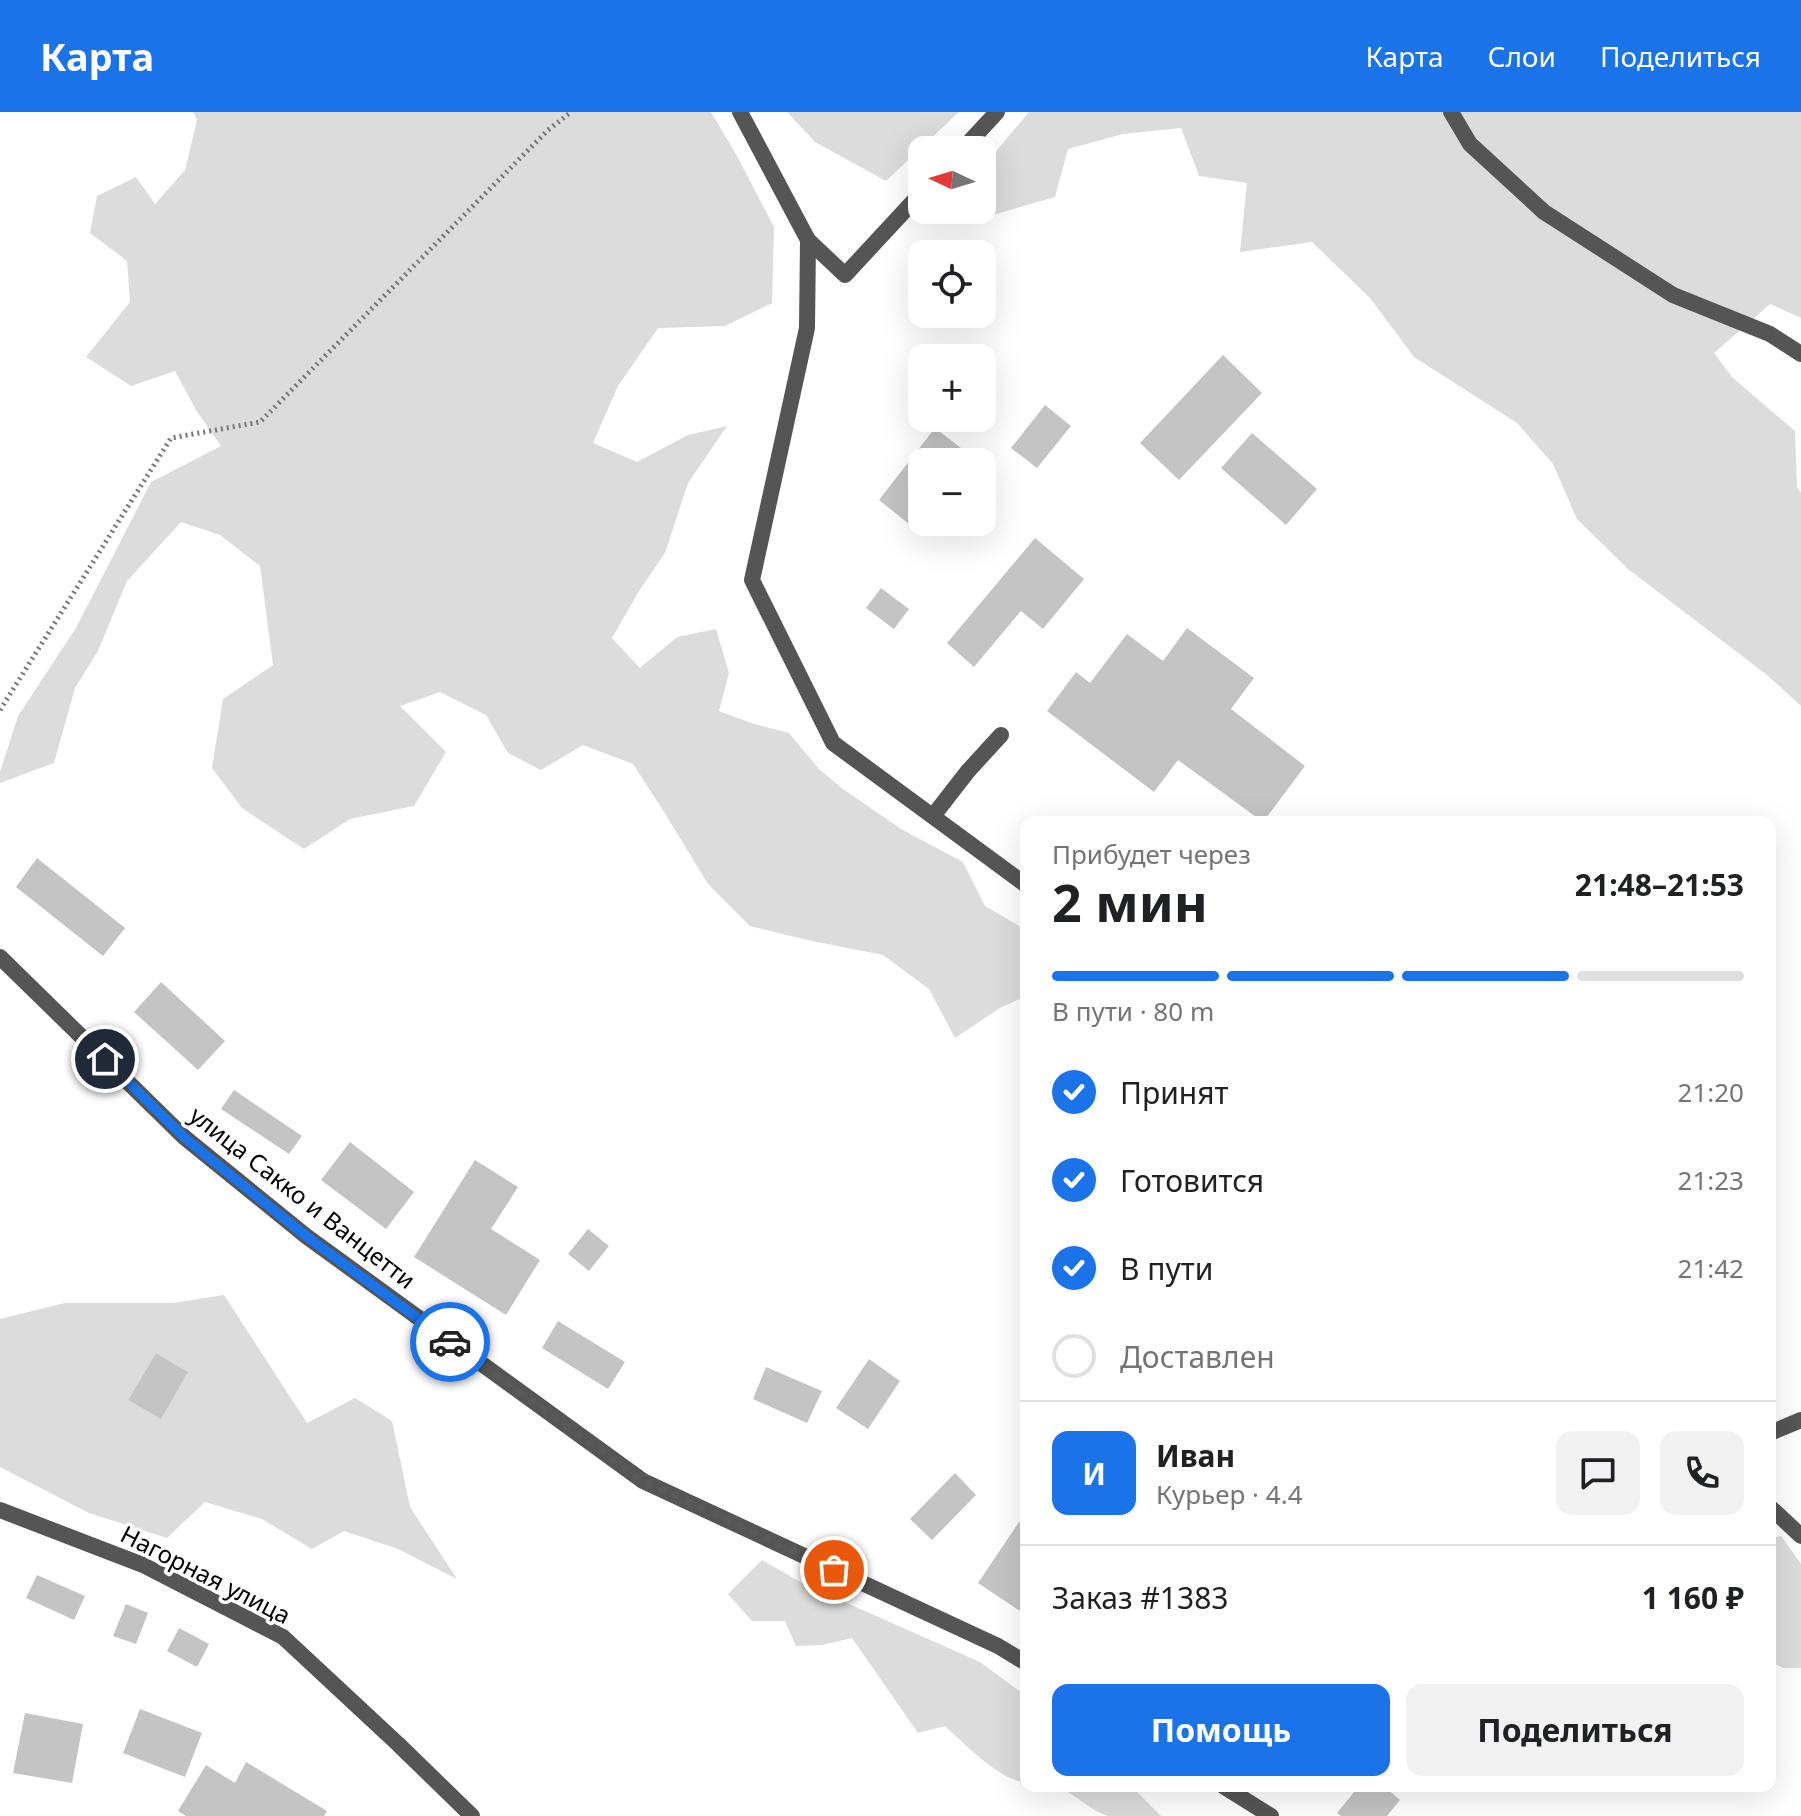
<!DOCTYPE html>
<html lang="ru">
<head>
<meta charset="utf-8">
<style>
	body { margin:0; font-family:"Noto Sans",sans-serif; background:#f2f2f2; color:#202124; height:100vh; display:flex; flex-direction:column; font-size:30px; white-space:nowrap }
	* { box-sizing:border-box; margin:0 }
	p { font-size:26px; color:#757577 }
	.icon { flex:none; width:44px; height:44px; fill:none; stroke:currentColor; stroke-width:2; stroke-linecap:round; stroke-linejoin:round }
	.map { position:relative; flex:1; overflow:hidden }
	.details { position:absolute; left:1020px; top:704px; width:756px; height:976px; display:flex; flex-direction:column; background:#fff; border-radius:16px; box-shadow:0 8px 32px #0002 }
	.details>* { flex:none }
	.needle { width:52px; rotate:274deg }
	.fabs { position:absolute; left:908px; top:24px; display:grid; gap:16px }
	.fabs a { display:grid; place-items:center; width:88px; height:88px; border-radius:16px; background:#fff; box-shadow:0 8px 32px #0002; font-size:40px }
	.pin { position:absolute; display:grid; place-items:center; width:68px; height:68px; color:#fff; margin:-34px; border:4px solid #fff; border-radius:50%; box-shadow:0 2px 8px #0007 }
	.courier { position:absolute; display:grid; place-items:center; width:80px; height:80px; margin:-40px; border:6px solid #1a73e8; border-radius:50%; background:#fff; color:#222; box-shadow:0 2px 10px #0007 }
	.head em { font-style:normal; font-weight:700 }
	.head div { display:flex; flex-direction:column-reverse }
	.head { display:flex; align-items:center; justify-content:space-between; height:136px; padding:0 32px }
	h1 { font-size:52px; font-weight:700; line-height:60px }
	.bar { display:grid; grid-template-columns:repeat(4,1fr); gap:12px 8px; align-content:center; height:96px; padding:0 32px }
	.bar i { height:10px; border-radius:6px; background:#e0e0e0 }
	.bar .on { background:#1a73e8 }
	.bar p { grid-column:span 4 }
	.line { display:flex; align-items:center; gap:20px; padding:0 32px; border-top:2px solid #e0e0e0 }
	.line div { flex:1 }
	.round { display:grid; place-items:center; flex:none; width:84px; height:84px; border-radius:16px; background:#f2f2f2 }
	ol { padding:0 32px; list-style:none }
	li { display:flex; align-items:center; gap:24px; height:88px }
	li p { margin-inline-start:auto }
	li .icon { padding:8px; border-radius:50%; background:#1a73e8; color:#fff; stroke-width:4 }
	li:last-child { color:#757577 }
	li i { width:44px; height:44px; border:4px solid #e0e0e0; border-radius:50% }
	.button { display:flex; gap:16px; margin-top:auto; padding:16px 32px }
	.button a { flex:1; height:92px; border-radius:16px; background:#1a73e8; color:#fff; font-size:32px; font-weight:700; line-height:92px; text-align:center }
	.button a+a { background:#f2f2f2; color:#202124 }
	header { display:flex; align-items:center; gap:48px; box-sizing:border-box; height:112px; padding:0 40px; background:#1a73e8; color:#fff }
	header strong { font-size:38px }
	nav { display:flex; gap:44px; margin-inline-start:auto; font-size:28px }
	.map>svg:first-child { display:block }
	.green { fill:#dcdcdc; fill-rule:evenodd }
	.building { fill:#c4c4c4 }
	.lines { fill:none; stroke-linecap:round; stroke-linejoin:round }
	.path { stroke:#777; stroke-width:5; stroke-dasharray:2 4; stroke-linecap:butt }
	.service { stroke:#555; stroke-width:16 }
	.minor { stroke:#555; stroke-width:16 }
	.done { stroke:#595959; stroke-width:8; stroke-dasharray:0 14.4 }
	.route { stroke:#1a73e8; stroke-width:10 }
	.labels { text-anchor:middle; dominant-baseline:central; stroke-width:7; stroke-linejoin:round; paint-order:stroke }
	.street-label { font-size:24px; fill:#000; stroke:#fff }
</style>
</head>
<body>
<header>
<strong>Карта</strong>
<nav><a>Карта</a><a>Слои</a><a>Поделиться</a></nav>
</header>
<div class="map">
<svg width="1801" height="1704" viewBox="0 0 1801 1704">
	<rect width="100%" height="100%" fill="#fff"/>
	<g class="green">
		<path d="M193 0H711L737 44 774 115 772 191 725 214 658 216 618 274 593 331 637 350 688 323 727 314 688 371 665 441 639 479 612 526 640 556 677 525 716 517 729 561 719 599 751 611 789 621 819 657 843 677 901 717 963 750 985 794 1026 818V884L1000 896 955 926 929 877 883 843 812 829 750 814 708 772 666 703 633 652 583 633 541 658 508 641 486 603 440 580 400 594 446 640 414 694 350 707 304 737 242 696 212 656 223 587 273 553 260 454 220 423 181 410 127 469 98 539 75 576 54 651 0 671V660L18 604 76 516 151 370 221 334 196 298 175 259 131 274 86 245 130 190 127 149 90 121 97 84 136 65 155 92 185 58 197 8Z"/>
		<path d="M787 0H959L886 69 815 30Z"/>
		<path d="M1029 0H1801V206L1770 192 1714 241 1732 265 1795 319 1797 375 1801 381V594L1767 563 1628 457 1577 407 1553 352 1517 311 1414 245 1370 186 1312 130 1240 140 1247 71 1199 64 1181 16 1123 22 1068 37 1055 85 965 111 969 98H982V56Z"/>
		<path d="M224 1183 307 1311 355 1286 392 1309 410 1395 457 1467 398 1437 344 1419 312 1437 262 1407 205 1390 167 1426 89 1401 0 1355V1207L65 1191H173ZM156 1241 188 1260 161 1306 128 1288Z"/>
		<path d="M1781 1424 1801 1452V1556H1783L1770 1549V1427Z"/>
		<path d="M762 1448 804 1472 980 1550 1026 1584V1670C1001 1670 964 1631 945 1614L918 1621 852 1526 822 1533 796 1534 785 1509H752L728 1482Z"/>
		<path d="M1059 1674H1131L1161 1704H1108L1096 1699Z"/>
	</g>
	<g class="building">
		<path d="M1223 243 1262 281 1179 368 1140 331Z"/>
		<path d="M1045 293 1071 314 1037 356 1011 336Z"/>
		<path d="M935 316 970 343 965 350H922V406L914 416 879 388Z"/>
		<path d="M1252 321 1317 377 1286 413 1221 356Z"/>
		<path d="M1035 426 1084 467 1043 517 1021 499 974 555 947 531Z"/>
		<path d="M881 476 909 497 894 517 866 496Z"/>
		<path d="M1187 516 1254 566 1231 597 1305 654 1263 710 1178 648 1154 680 1047 599 1076 560 1090 571 1127 522 1163 549Z"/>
		<path d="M37 746 125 816 103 844 16 775Z"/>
		<path d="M161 870 225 929 198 958 134 900Z"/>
		<path d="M234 978 302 1024 289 1042 221 997Z"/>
		<path d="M350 1030 414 1080 386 1117 321 1068Z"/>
		<path d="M475 1048 518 1075 491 1117 540 1148 506 1203 414 1145Z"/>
		<path d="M588 1117 609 1134 589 1159 568 1142Z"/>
		<path d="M558 1209 625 1250 608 1277 542 1236Z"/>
		<path d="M156 1241 188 1260 161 1307 128 1288Z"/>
		<path d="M869 1247 900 1269 868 1317 836 1296Z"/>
		<path d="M766 1255 822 1279 807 1311 753 1287Z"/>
		<path d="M955 1361 976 1383 932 1428 910 1407Z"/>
		<path d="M1019 1410 1026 1414V1503L978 1471Z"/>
		<path d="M37 1463 85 1484 74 1508 26 1486Z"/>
		<path d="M126 1492 148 1501 136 1532 113 1524Z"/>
		<path d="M179 1516 209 1532 197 1555 167 1539Z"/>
		<path d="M140 1597 202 1621 185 1665 123 1641Z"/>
		<path d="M25 1601 83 1612 72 1671 13 1661Z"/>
		<path d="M246 1650 327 1699 324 1704H186L178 1699 206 1653 235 1671Z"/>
		<path d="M1359 1674H1384L1400 1688 1387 1704H1341L1337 1701Z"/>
	</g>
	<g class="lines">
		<path class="path" d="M0 598 171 326 260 310 547 19 571 0"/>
		<g class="service">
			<path d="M1451 0 1470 32 1544 100 1673 183 1770 222 1801 242"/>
			<path d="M962 38 997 0"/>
			<path d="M808 128 845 163 922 80"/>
			<path d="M933 704 968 659 1001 623"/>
			<path d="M0 845 184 1025 306 1124 643 1369 998 1534 1026 1551"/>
			<path d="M0 1398 143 1453 283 1525 398 1632 472 1704"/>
			<path d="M1223 1674 1271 1704"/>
		</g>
		<g class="minor">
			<path d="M740 0 808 128 807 216 752 468 833 631 1026 773"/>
			<path d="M1770 1321 1801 1308"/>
			<path d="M1770 1395 1801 1424"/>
		</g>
	</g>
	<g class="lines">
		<path class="done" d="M450 1230 643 1369 834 1458"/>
		<path class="route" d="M105 947 184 1025 208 1045 306 1124 450 1230"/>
	</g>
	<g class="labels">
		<g class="street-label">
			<text transform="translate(303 1085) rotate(38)">улица Сакко и Ванцетти</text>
			<text transform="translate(206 1462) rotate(27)">Нагорная улица</text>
		</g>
	</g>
</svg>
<div class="fabs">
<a><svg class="needle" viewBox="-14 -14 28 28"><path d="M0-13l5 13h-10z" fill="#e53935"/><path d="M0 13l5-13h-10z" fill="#757577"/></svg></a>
<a><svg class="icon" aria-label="locate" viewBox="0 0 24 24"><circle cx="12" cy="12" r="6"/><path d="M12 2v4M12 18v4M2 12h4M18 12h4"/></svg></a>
<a>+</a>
<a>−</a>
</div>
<div class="pin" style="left:834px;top:1458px;background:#ea580c"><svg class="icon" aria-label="bag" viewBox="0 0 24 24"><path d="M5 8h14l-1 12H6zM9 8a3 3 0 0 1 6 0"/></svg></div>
<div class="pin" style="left:105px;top:947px;background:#1f2937"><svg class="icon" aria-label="home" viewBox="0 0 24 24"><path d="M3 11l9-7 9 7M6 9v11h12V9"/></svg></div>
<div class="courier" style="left:450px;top:1230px"><svg class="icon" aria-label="car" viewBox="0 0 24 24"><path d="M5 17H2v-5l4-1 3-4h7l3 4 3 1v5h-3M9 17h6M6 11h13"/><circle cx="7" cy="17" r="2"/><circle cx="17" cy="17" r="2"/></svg></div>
<section class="details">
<div class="head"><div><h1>2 мин</h1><p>Прибудет через</p></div><em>21:48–21:53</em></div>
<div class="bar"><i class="on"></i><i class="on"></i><i class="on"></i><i></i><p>В пути · 80 m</p></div>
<ol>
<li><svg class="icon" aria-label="check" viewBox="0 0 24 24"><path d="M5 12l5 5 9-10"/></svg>Принят<p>21:20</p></li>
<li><svg class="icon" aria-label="check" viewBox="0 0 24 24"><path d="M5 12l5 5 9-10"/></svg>Готовится<p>21:23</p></li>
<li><svg class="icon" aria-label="check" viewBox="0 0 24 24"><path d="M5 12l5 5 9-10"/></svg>В пути<p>21:42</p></li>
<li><i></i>Доставлен</li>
</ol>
<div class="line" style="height:144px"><b class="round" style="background:#1a73e8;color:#fff">И</b><div><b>Иван</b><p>Курьер · 4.4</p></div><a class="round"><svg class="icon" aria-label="chat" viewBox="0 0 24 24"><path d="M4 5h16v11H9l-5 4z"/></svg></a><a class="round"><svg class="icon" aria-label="phone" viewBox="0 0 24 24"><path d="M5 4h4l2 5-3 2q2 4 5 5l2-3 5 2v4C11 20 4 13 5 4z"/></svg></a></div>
<div class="line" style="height:104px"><div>Заказ #1383</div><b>1 160 ₽</b></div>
<div class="button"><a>Помощь</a><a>Поделиться</a></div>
</section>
</div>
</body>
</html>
